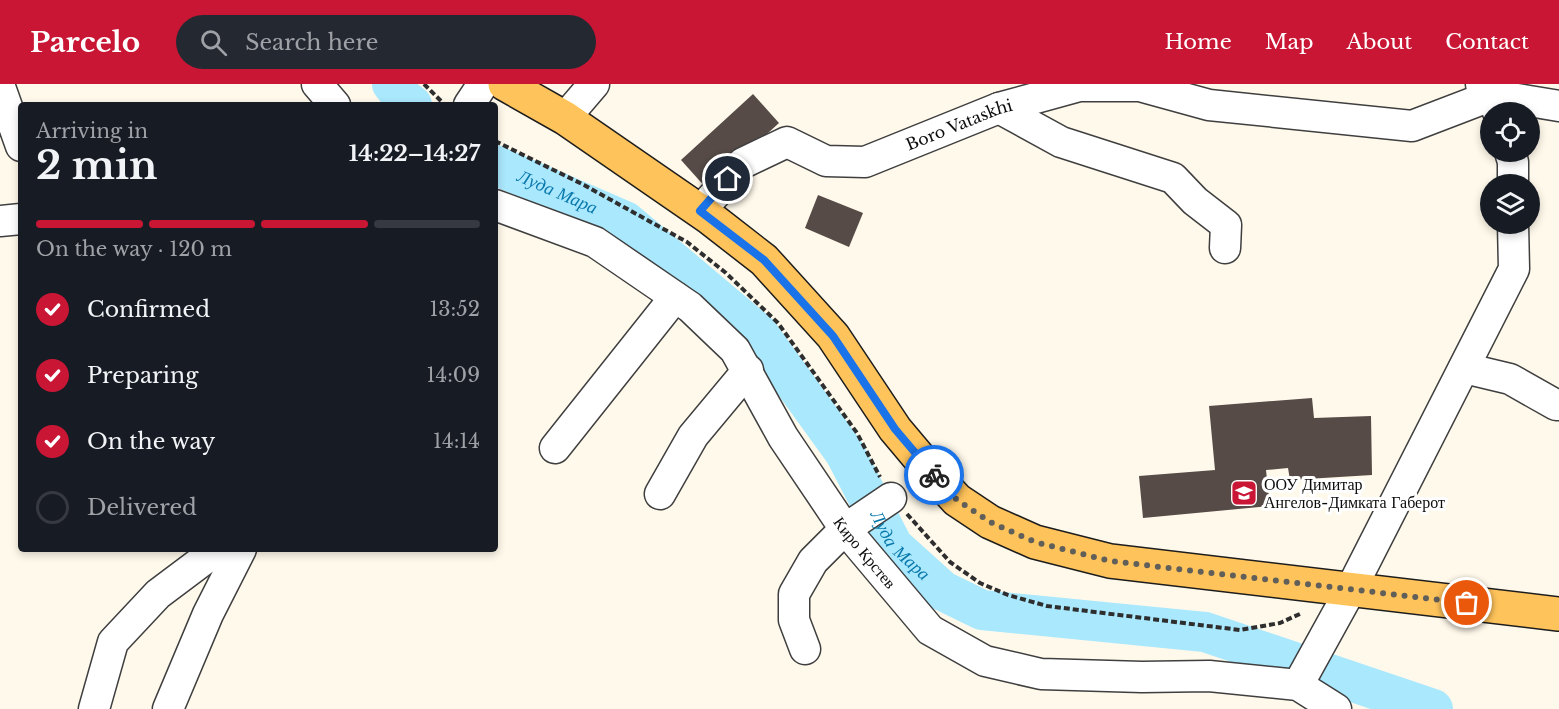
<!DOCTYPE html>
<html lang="en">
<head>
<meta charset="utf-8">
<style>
	body { margin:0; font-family:"Libre Baskerville",serif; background:#242831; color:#f1f3f6; height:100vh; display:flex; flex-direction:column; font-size:22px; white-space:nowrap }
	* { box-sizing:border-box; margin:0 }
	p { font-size:20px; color:#9ea1a6 }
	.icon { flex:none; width:33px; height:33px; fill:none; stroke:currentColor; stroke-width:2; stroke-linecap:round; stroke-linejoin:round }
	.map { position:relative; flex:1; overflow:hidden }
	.details { position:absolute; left:18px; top:18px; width:480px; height:450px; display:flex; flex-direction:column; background:#171b24; border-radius:6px; box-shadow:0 3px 9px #0003 }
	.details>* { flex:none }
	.controls { position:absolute; left:1480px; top:18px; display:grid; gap:12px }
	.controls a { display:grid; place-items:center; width:60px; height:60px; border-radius:50%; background:#171b24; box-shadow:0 3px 9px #0003; font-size:30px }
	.pin { position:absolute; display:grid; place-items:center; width:51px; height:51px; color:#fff; margin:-26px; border:3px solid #fff; border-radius:50%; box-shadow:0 2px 6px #0007 }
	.courier { position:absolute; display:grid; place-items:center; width:60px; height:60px; margin:-30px; border:4px solid #1a73e8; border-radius:50%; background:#fff; color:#222; box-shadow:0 2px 8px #0007 }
	.head em { font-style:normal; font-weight:700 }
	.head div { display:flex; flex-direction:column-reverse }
	.head { display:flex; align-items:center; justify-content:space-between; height:102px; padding:0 18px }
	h1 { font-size:39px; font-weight:700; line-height:45px }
	.bar { display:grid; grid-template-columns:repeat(4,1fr); gap:9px 6px; align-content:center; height:72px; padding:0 18px }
	.bar i { height:8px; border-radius:4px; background:#363941 }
	.bar .selected { background:#ca1635 }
	.bar p { grid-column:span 4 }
	ol { padding:0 18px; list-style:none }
	li { display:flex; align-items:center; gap:18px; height:66px }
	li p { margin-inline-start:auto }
	li .icon { padding:6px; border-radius:50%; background:#ca1635; color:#fff; stroke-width:4 }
	li:last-child { color:#9ea1a6 }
	li i { width:33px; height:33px; border:3px solid #363941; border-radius:50% }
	header { display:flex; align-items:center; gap:36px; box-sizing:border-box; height:84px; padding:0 30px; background:#ca1635; color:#fff }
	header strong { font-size:28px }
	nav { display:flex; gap:33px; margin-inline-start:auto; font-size:21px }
	.search { width:420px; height:54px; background:#242831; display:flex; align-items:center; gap:15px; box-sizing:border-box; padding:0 21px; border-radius:33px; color:#9ea1a6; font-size:22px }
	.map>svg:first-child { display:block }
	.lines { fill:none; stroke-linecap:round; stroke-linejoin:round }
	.river { stroke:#aae8fd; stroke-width:40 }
	.building { fill:#564b47 }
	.minor-casing { stroke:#3f3f3f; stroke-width:33 }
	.major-casing { stroke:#1d1d1d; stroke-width:36 }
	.path { stroke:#2e2e2e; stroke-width:4; stroke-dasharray:6 3; stroke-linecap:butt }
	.minor { stroke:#fff; stroke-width:30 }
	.major { stroke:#ffc35b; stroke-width:33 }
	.done { stroke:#615f5a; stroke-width:6; stroke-dasharray:0 10.8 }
	.route { stroke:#1a73e8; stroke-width:8 }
	.labels { text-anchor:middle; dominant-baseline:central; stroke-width:6; stroke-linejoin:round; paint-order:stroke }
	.street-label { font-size:16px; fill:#0c0c0c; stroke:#fff }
	.poi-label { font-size:16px; fill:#0c0c0c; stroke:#fff; text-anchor:start }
	.water-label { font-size:18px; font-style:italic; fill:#0978ab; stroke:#fff }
</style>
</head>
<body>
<header>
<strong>Parcelo</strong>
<div class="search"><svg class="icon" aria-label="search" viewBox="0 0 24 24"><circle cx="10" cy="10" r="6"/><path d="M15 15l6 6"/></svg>Search here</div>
<nav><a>Home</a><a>Map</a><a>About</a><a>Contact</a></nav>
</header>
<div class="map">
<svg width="1559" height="625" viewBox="0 0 1559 625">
	<rect width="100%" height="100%" fill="#fff9eb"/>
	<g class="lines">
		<g class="river">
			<path d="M392 0 403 14 412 21"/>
			<path id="s1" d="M495 81 625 137 758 249 845 369 893 462 943 507 982 526 1205 548 1433 625"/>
		</g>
	</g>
	<g class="building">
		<path d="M753 10 779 39 707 105 681 76Z"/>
		<path d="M818 111 863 129 849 163 805 144Z"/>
		<path d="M1312 314 1314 334 1371 332 1372 391 1290 396 1288 384 1266 386 1270 422 1143 434 1139 392 1215 386 1209 322Z"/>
	</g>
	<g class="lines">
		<defs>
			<g id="minor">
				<path d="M317 0 335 21"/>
				<path d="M1481 0 1493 11 1559 22"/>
				<path d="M0 3 21 62"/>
				<path d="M469 21 483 0"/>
				<path d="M999 24 1061 58 1173 94 1195 117 1226 141 1225 164"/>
				<path d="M565 34 594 0"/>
				<path d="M1510 68 1513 78V100"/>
				<path id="s2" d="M495 121 595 158 690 223 735 266 783 353 845 445 930 546 985 577 1041 590 1142 593 1209 592 1298 601 1336 625"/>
				<path id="s3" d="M700 127 743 79 787 58 826 77 865 78 999 24 1079 2H1140L1209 21 1412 42 1493 11 1498 28"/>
				<path d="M0 137 21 135"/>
				<path d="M1464 284 1510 295 1556 321H1559"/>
				<path d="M555 364 675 213"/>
				<path d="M660 410 693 352 748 286"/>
				<path d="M805 565 794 536V510L813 477 845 445 891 414"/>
				<path d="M1298 601 1351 505 1514 185 1513 140"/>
				<path d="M94 625 113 558 158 510 218 465"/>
				<path d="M168 625 208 530 241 465"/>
			</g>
			<path id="major" d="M505 0 565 34 710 134 764 176 833 252 895 345 932 389 957 416 990 438 1035 458 1110 477 1559 530"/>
		</defs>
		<use href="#minor" class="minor-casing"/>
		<use href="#major" class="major-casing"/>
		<g class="path">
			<path d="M424 0 445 21"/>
			<path d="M495 57 584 101 687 158 726 189 778 239 857 349 880 393"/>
			<path d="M907 430 950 478 980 499 1008 511 1047 522 1240 546 1280 539 1302 529"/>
		</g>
		<use href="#minor" class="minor"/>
		<use href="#major" class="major"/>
	</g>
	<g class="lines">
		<path class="done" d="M934 391 957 416 990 438 1035 458 1110 477 1467 519"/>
		<path class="route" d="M728 95 700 127 764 176 833 252 895 345 934 391"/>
	</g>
	<defs>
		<symbol id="school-square" viewBox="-11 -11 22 22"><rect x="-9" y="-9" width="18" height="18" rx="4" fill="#ca1635" stroke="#fff"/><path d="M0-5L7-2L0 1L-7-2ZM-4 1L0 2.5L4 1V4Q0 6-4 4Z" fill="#fff"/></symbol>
	</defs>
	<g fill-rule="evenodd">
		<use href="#school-square" x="1229" y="394" width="30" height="30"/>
	</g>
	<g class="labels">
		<g class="street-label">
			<text stroke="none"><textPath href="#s3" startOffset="297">Boro Vataskhi</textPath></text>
			<text stroke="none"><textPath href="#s2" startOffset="525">Киро Крстев</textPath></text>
		</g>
		<g class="poi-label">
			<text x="1264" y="400">ООУ Димитар<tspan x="1264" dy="18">Ангелов-Димката Габерот</tspan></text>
		</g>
		<g class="water-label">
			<text stroke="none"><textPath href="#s1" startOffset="68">Луда Мара</textPath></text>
			<text stroke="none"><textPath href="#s1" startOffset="572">Луда Мара</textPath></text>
		</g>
	</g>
</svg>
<div class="controls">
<a><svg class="icon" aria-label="locate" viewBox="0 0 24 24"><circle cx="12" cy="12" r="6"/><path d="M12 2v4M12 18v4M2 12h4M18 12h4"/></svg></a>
<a><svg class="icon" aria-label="layers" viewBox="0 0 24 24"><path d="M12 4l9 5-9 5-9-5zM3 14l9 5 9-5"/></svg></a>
</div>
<div class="pin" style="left:1467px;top:519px;background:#ea580c"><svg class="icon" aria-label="bag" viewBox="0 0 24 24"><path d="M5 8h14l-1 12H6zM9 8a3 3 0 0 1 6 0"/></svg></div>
<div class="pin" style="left:728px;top:95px;background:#1f2937"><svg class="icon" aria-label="home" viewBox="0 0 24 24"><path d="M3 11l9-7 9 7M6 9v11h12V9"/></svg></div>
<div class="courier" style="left:934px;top:391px"><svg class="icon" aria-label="bike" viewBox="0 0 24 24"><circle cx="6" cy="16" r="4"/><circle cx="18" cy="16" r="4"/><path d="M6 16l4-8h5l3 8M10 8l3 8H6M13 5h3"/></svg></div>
<section class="details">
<div class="head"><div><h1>2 min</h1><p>Arriving in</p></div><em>14:22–14:27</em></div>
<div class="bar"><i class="selected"></i><i class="selected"></i><i class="selected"></i><i></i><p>On the way · 120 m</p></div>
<ol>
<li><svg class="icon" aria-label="check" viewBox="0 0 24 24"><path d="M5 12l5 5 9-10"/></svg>Confirmed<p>13:52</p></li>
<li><svg class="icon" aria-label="check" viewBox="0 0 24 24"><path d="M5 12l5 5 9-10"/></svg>Preparing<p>14:09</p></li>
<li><svg class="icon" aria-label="check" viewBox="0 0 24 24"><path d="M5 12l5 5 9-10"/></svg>On the way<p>14:14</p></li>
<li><i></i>Delivered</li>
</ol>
</section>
</div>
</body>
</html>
